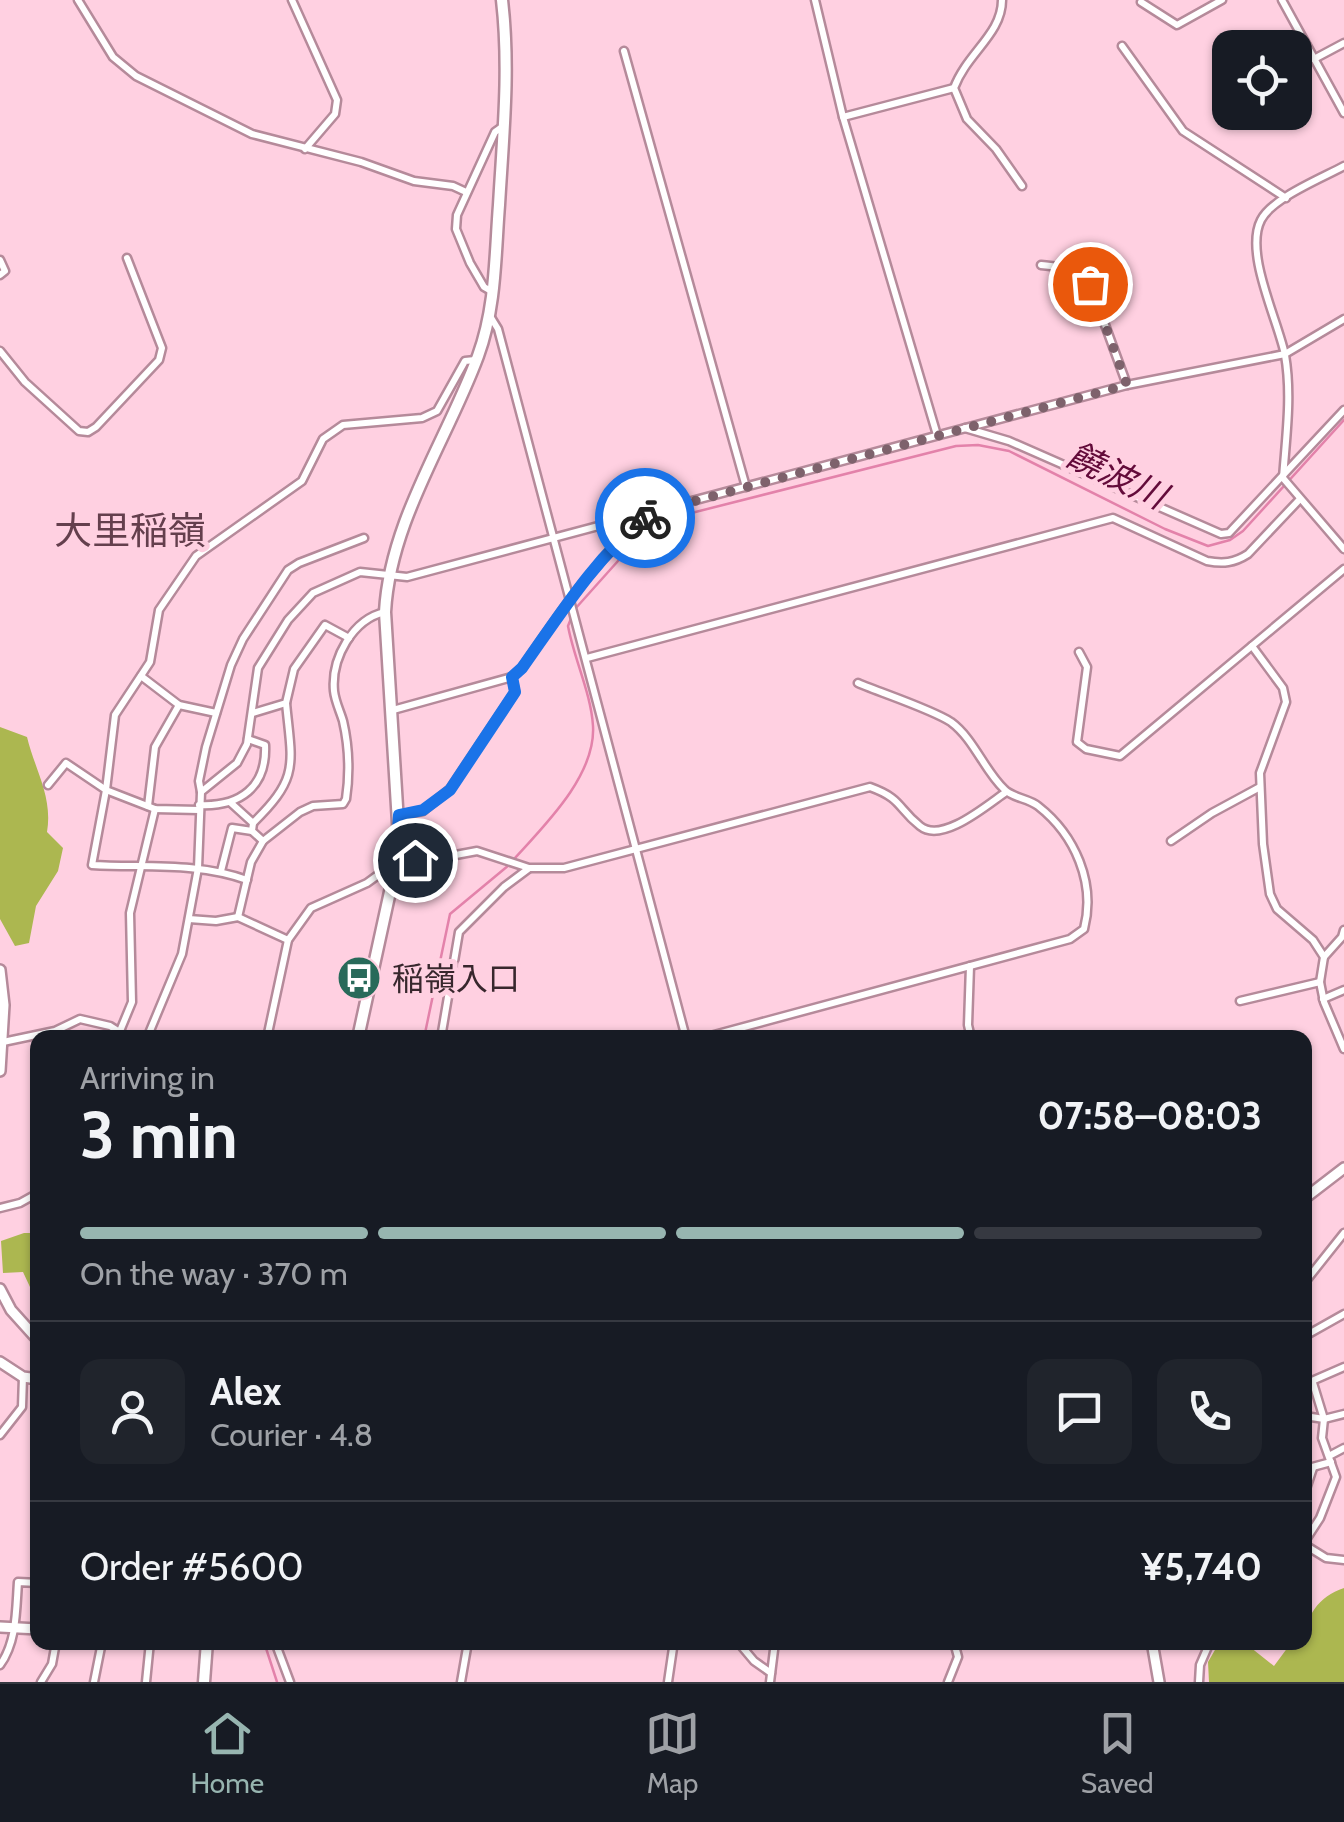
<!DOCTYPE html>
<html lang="en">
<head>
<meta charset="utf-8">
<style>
	body { margin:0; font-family:Cabin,"Noto Sans JP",sans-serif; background:#20242c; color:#f1f3f6; height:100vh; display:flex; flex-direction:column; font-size:38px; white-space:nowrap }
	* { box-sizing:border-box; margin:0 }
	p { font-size:32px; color:#9ea1a6 }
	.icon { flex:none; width:55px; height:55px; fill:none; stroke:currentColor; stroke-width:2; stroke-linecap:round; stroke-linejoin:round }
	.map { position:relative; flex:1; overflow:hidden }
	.sheet { position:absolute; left:30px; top:1030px; width:1282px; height:620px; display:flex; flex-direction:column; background:#171b24; border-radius:20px; box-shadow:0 2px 8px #0004 }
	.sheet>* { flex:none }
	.fabs { position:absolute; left:1212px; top:30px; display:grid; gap:20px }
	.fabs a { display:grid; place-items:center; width:100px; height:100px; border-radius:20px; background:#171b24; box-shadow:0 2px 8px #0004; font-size:50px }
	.pin { position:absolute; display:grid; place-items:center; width:85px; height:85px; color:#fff; margin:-42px; border:5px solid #fff; border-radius:50%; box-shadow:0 2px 10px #0007 }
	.courier { position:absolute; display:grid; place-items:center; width:100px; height:100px; margin:-50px; border:8px solid #1a73e8; border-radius:50%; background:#fff; color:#222; box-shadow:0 2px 12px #0007 }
	.headline em { font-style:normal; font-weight:700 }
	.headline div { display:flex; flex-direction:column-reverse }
	.headline { display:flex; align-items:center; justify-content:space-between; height:170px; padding:0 50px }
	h1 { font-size:65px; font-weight:700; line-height:75px }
	.bar { display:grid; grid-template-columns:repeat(4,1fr); gap:15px 10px; align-content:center; height:120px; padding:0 50px }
	.bar i { height:12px; border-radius:8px; background:#363941 }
	.bar .current { background:#97b5b0 }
	.bar p { grid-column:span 4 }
	.line { display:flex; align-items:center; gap:25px; padding:0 50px; border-top:2px solid #363941 }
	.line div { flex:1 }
	.round { display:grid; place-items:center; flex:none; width:105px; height:105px; border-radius:20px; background:#20242c }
	.tab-bar { display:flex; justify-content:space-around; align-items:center; height:140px; border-top:2px solid #363941; background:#171b24; font-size:28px; color:#9ea1a6 }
	.tab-bar a { display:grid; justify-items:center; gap:5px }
	.tab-bar .current { color:#97b5b0 }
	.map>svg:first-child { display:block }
	.forest { fill:#acb750 }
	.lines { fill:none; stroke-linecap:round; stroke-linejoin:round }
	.stream { stroke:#e382aa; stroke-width:2.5 }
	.street-casing { stroke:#b58a9a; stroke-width:11 }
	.secondary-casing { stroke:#b58a9a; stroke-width:14 }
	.primary-casing { stroke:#b58a9a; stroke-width:15 }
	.street { stroke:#fff; stroke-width:6 }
	.secondary { stroke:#fff; stroke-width:9 }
	.primary { stroke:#fff; stroke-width:10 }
	.done { stroke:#7e626c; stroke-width:10; stroke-dasharray:0 18 }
	.route { stroke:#1a73e8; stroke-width:12 }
	.labels { text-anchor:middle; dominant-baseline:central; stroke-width:10; stroke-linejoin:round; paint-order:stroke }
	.poi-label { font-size:32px; fill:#38272d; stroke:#ffd0e1; text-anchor:start }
	.water-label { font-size:35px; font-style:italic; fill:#630b3a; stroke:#ffd0e1 }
	.quarter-label { font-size:38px; fill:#643f4d; stroke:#ffd0e1 }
</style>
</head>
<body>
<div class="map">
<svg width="1344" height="1682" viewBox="0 0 1344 1682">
	<rect width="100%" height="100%" fill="#ffd0e1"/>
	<g class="forest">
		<path d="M0 727 27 737C35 770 53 797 47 832L63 848 58 871 36 906 29 943 15 946 0 919Z"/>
		<path d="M24 1233H37V1302L23 1272 3 1273 1 1241Z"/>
		<path d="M1344 1588V1682H1209L1208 1662 1219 1643H1245L1274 1666 1291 1643 1305 1642C1305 1616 1318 1597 1344 1588Z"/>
	</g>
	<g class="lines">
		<g class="stream">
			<path d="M575 609 652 523 956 446 978 445 1009 451 1165 529 1208 546 1230 540 1243 531 1344 420"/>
			<path d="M514 859C545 825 596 775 593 726 591 693 574 659 568 626L572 616"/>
			<path d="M424 1038 450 914 509 865"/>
			<path d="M264 1642 277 1682"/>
		</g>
		<defs>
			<g id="street">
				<path d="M78 0 113 57 136 76 252 134 361 162 414 181 453 186 466 192"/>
				<path d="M292 0 337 100 335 114 305 149"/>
				<path d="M815 0 843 117 937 435"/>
				<path d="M1002 0C1002 34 967 53 954 88L967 119 996 149 1022 186"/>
				<path d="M1282 0 1344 113"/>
				<path d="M1141 2 1177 25 1222 0"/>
				<path d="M1122 46 1183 131 1286 198"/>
				<path d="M624 51 746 487"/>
				<path d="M1314 59 1344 43"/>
				<path d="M843 117 954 88"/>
				<path d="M1344 166C1322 178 1272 198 1261 220 1244 253 1278 320 1285 355 1292 395 1286 437 1283 478L1344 549"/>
				<path d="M0 260 5 271 0 275"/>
				<path d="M1041 265C1064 268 1075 265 1090 284L1127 385"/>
				<path d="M491 291 484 287 470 263 456 229 457 215 495 132 502 127"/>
				<path d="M490 316 498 329 686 1038"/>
				<path d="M0 351 25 382 79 431 88 432 96 427 159 360 162 348 127 258"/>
				<path d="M965 428 1009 441 1221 534 1229 533 1344 410"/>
				<path d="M1252 646 1283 688 1286 702 1260 773 1263 844 1270 894 1277 909 1313 940 1324 957 1320 982 1324 1002 1344 1049"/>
				<path d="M1079 652 1087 667 1077 742 1086 749 1120 756 1344 569"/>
				<path d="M587 658 1113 518 1207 561C1223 564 1234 563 1248 554L1300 499"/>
				<path d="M141 676 179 705 216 713"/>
				<path d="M393 710 512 677 522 668C559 614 597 556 649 516"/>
				<path d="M253 713 286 703 294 669 325 625 349 638"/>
				<path d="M48 785 66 763 106 790 92 865C144 868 197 862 247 880"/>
				<path d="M201 792 199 781 206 747 231 665 243 639 288 570 299 563 364 538"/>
				<path d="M231 803 253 823 252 831 263 841"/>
				<path d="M199 805C240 807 267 787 265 745L248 739"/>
				<path d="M148 806 155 747 179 705"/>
				<path d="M199 810 155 809 106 790 115 715 150 662 159 610 196 556 302 481 323 439 343 425 422 418 437 411 465 361 475 360"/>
				<path d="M399 815 423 811 450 789 515 692 512 677"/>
				<path d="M253 823C300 777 292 765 286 703"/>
				<path d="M1171 841 1212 813 1260 787"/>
				<path d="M221 871 232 828 252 831"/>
				<path d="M238 917 251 862 263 841 300 812 313 806 343 804 346 799C350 772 349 747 343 721 340 711 335 701 334 691 331 658 353 619 385 612"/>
				<path d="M189 919 216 921 238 917 288 940"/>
				<path d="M1324 957 1342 937 1344 930"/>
				<path d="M970 966 968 1025 971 1038"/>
				<path d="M1323 999 1344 990"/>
				<path d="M1240 1001 1320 982"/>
				<path d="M120 1031 132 1002 130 913 155 809"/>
				<path d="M147 1038 182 954 198 868 201 792 237 763 247 744 258 668 288 620 313 593 360 572 407 577 1127 385 1285 354 1344 319"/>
				<path d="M267 1038 288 940 311 908 367 883 400 859 429 860 477 851 529 868H564L870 787C903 799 897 808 920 826 942 844 987 805 1006 792"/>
				<path d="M441 1038 459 932 504 887 528 869"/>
				<path d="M703 1038 1070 939 1084 929C1096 883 1075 835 1038 806 1028 798 1012 798 1004 789 984 770 974 739 951 722 931 709 881 693 858 683"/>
				<path d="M3 1042 55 1031 80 1019 110 1026 129 1038"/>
				<path d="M0 1208 20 1203 38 1193"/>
				<path d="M1305 1282 1344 1233"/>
				<path d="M1305 1336 1344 1314"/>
				<path d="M1305 1384 1344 1367"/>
				<path d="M1305 1416 1324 1419 1344 1414"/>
				<path d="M0 1435 22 1407 23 1377"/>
				<path d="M1329 1456 1344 1448"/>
				<path d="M1305 1469 1331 1462"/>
				<path d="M1305 1492 1313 1468"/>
				<path d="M1305 1541 1320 1518 1336 1477 1322 1438 1324 1419 1313 1383"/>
				<path d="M1305 1545 1326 1558 1344 1560"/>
				<path d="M275 1642 290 1682"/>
				<path d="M738 1642 754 1661 771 1673"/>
				<path d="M0 1665C17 1642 16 1609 18 1582L38 1583"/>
				<path d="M41 1682 52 1664 56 1642"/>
				<path d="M94 1682 102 1642"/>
				<path d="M146 1682 150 1642"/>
				<path d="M461 1682 468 1642"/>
				<path d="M668 1682 673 1648 670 1642"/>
				<path d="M770 1682 775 1642"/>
				<path d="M948 1682 958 1657 954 1642"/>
				<path d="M1199 1682 1200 1665 1210 1642"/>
			</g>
			<g id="secondary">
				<path d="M0 970 4 1005 0 1071"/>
				<path d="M1305 1198 1344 1168"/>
				<path d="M0 1289 11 1310 38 1340"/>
				<path d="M0 1362 23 1377 38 1379"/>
				<path d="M0 1627 38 1629"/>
				<path d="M1152 1642 1159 1682"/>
			</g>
			<g id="primary">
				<path d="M358 1038 393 878 399 839 385 612C390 521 447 440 478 356 496 307 495 256 499 205 503 136 510 69 502 0"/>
				<path d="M204 1682 207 1642"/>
			</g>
		</defs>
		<use href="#street" class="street-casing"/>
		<use href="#secondary" class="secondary-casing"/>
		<use href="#primary" class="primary-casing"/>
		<use href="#street" class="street"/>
		<use href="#secondary" class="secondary"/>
		<use href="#primary" class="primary"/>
	</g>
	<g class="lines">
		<path class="done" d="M645 518 654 512 1127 385 1090 284"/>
		<path class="route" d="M415 860 396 862 399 815 423 810 450 790 515 692 512 677 522 668C559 616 595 558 645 518"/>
	</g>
	<defs>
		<symbol id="bus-disc" viewBox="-11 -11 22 22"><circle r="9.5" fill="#286a5a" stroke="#ffd0e1"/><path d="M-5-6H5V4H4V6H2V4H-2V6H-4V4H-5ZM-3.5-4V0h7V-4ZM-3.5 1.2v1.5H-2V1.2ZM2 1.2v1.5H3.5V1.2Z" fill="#fff"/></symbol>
	</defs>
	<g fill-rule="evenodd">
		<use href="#bus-disc" x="334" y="953" width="50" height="50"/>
	</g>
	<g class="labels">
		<g class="poi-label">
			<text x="392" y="978">稲嶺入口</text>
		</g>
		<g class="water-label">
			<text transform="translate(1117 475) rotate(26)">饒波川</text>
		</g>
		<g class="quarter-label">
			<text x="130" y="530">大里稲嶺</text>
		</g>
	</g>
</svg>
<div class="fabs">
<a><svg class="icon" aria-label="locate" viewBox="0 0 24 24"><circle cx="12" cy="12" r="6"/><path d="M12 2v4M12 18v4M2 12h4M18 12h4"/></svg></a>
</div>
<div class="pin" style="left:1090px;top:284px;background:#ea580c"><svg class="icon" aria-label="bag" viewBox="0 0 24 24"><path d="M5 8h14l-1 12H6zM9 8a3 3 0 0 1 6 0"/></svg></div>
<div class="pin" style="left:415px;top:860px;background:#1f2937"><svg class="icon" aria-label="home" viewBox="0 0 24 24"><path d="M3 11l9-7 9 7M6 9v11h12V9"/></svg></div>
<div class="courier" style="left:645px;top:518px"><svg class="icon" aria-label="bike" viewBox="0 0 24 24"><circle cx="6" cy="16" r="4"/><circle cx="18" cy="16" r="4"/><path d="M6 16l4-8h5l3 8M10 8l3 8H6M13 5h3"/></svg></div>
<section class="sheet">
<div class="headline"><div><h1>3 min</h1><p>Arriving in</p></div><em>07:58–08:03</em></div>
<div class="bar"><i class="current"></i><i class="current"></i><i class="current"></i><i></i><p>On the way · 370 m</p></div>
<div class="line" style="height:180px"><a class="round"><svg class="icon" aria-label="person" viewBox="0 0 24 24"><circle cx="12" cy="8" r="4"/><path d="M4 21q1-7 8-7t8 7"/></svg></a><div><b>Alex</b><p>Courier · 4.8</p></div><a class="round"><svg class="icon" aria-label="chat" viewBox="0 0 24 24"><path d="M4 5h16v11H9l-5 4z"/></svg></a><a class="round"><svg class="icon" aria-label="phone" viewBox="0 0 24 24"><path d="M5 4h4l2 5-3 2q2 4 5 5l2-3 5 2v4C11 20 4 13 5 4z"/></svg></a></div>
<div class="line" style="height:130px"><div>Order #5600</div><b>¥5,740</b></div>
</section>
</div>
<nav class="tab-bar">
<a class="current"><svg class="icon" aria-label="home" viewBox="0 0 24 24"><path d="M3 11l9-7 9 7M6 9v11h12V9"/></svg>Home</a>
<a><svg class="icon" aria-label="map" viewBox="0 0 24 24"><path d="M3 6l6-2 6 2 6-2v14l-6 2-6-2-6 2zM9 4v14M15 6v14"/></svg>Map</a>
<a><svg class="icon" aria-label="saved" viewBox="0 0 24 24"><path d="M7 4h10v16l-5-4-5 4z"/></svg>Saved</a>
</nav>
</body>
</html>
